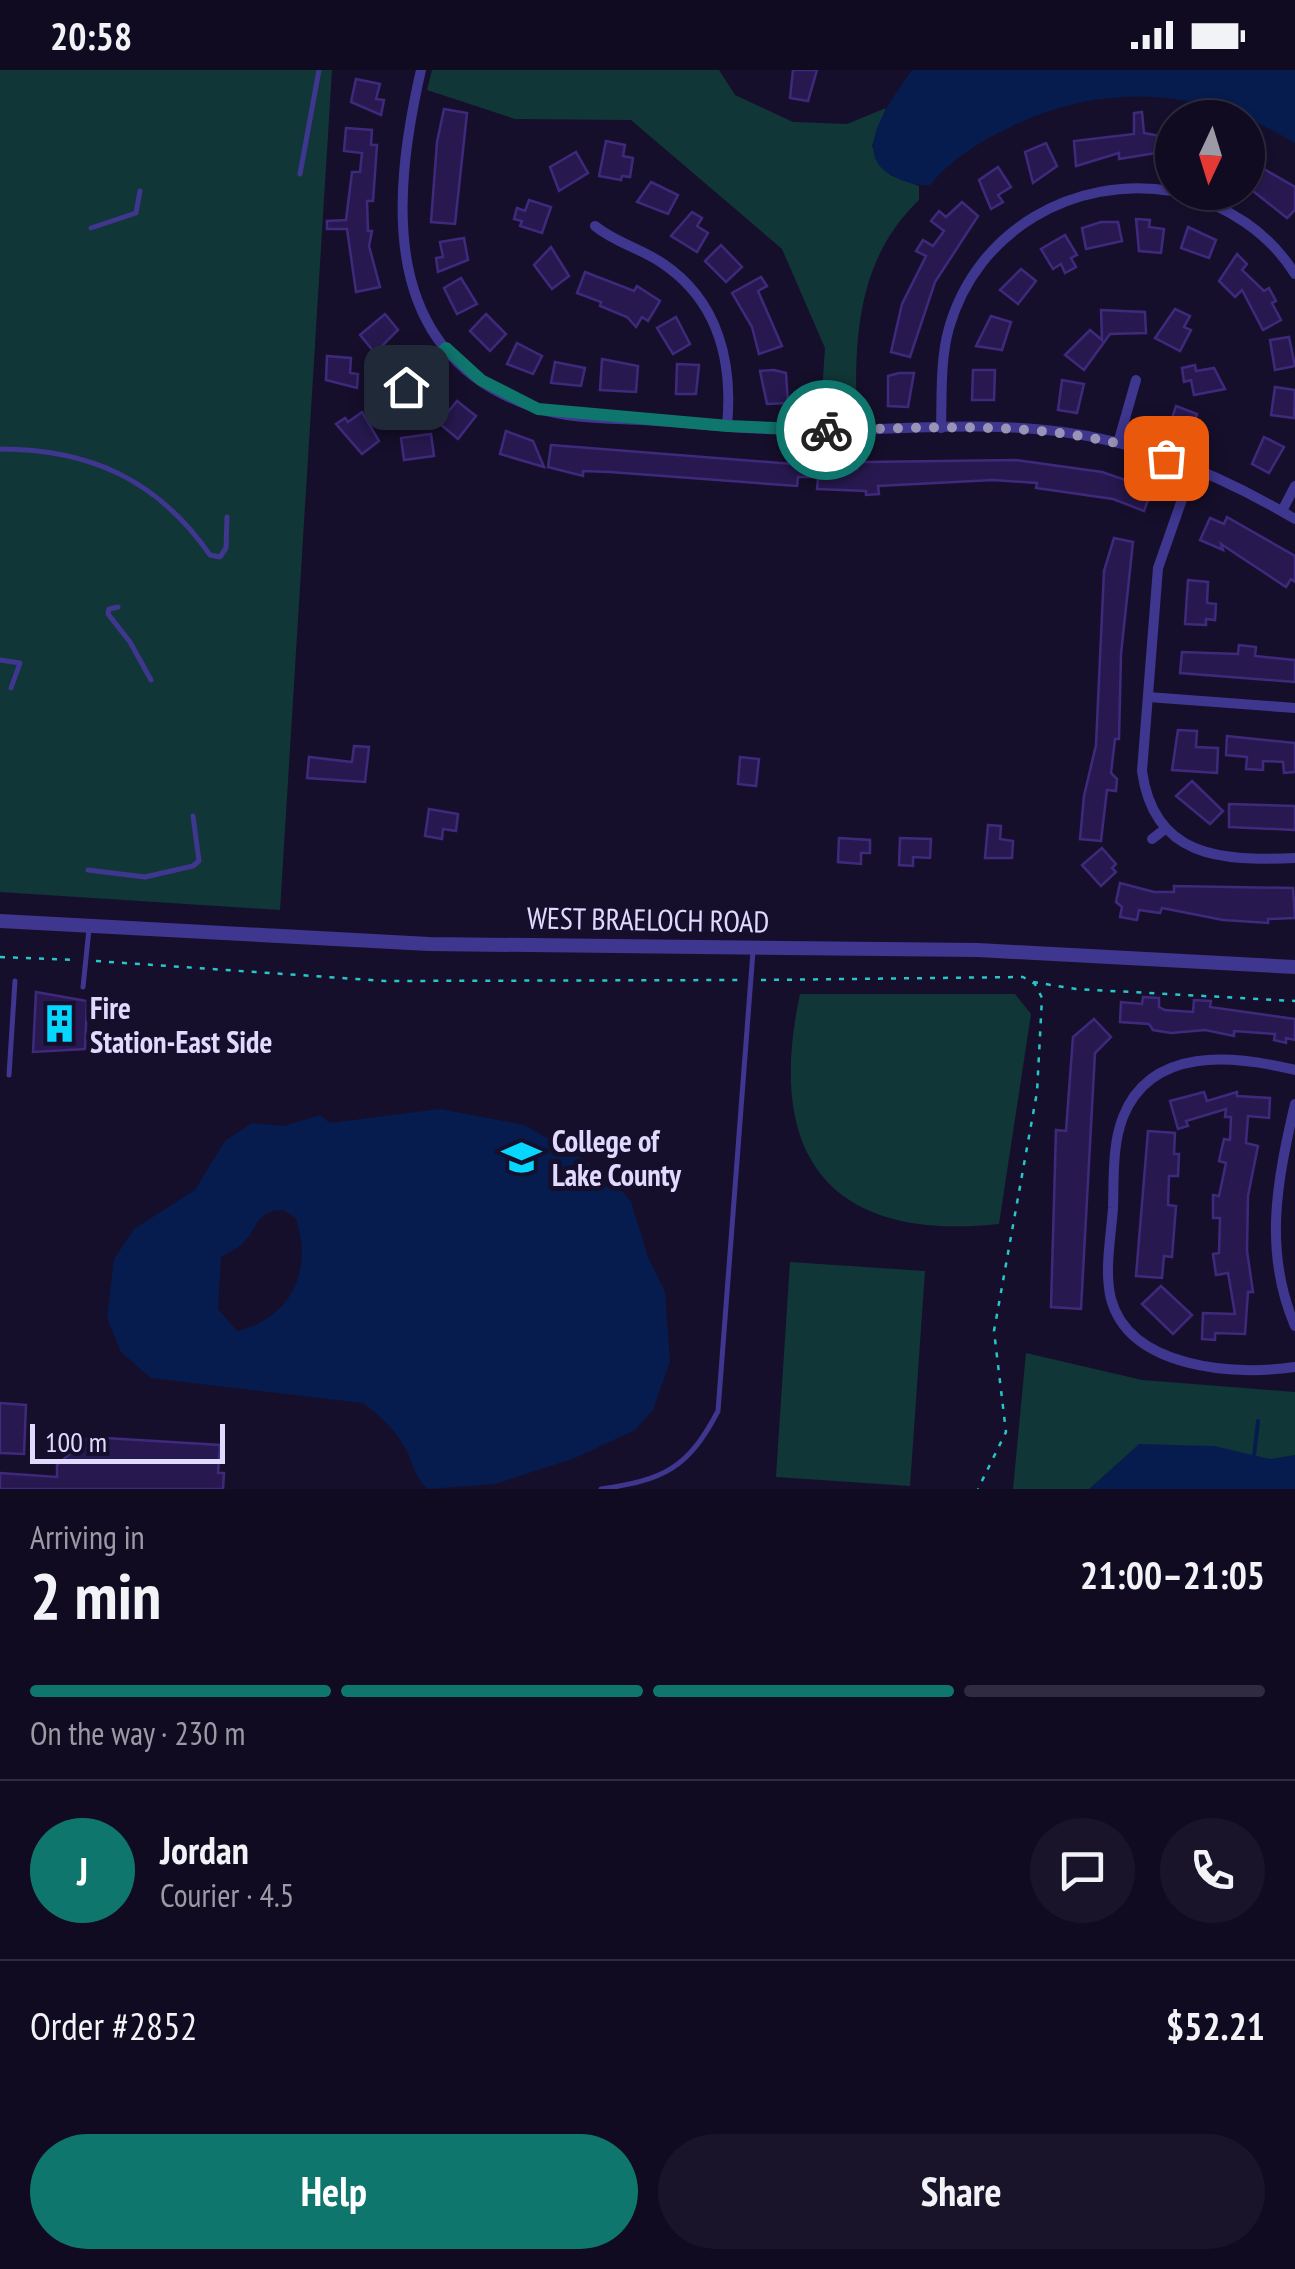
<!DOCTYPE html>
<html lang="en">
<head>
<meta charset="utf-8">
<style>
	body { margin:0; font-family:"PT Sans Narrow",sans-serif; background:#19142a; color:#f1f3f6; height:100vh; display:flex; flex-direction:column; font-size:38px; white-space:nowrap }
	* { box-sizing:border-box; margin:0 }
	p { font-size:32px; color:#9c9ba5 }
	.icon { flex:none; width:55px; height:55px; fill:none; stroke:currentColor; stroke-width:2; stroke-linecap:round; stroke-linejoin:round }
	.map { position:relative; height:1419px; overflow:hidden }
	.panel { display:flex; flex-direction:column; background:#100b21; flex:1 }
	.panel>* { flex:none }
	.needle { width:65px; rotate:184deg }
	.buttons { position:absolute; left:1155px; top:30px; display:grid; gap:20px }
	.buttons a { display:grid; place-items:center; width:110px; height:110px; border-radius:50%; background:#100b21; box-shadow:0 2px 8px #0004,0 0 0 2px #302b3f; font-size:50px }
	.scale { position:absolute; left:30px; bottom:25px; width:195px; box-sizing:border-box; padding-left:10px; border:5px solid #e0daff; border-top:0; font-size:28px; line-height:35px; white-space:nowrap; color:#e0daff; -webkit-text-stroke:8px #160f2c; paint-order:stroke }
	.pin { position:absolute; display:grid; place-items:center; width:85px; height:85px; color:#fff; margin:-42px; border-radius:20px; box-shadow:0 5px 15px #0006 }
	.courier { position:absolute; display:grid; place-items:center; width:100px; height:100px; margin:-50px; border:8px solid #0f766e; border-radius:50%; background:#fff; color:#222; box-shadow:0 2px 12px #0007 }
	.head em { font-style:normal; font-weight:800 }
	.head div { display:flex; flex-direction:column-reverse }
	.head { display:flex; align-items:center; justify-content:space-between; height:170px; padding:0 30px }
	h1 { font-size:65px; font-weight:800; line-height:75px }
	.bar { display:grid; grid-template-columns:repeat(4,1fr); gap:15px 10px; align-content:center; height:120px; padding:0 30px }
	.bar i { height:12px; border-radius:8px; background:#302b3f }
	.bar .active { background:#0f766e }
	.bar p { grid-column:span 4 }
	.line { display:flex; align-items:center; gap:25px; padding:0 30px; border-top:2px solid #302b3f }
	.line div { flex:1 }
	.round { display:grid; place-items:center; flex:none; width:105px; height:105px; border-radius:52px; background:#19142a }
	.primary-button { display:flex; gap:20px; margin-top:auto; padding:20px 30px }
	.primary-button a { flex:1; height:115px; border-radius:60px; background:#0f766e; color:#fff; font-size:40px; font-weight:800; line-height:115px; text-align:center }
	.primary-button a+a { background:#19142a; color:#f1f3f6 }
	.status { display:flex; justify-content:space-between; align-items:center; height:70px; padding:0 50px; background:#100b21; direction:ltr }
	.status svg { height:28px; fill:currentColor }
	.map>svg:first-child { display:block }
	.green { fill:#113637 }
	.water { fill:#061c4e; fill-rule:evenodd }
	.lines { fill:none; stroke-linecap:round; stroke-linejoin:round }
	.stream { stroke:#061c4e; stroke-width:4 }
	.building { fill:#27194f; stroke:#3f297c; stroke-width:2.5 }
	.path { stroke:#26c7c7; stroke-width:2.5; stroke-dasharray:5 8; stroke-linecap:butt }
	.service { stroke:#3f368f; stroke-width:5 }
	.minor { stroke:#3f368f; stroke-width:10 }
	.tertiary { stroke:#3f368f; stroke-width:14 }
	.done { stroke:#9993b5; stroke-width:10; stroke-dasharray:0 18 }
	.route { stroke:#0f766e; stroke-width:12 }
	.labels { text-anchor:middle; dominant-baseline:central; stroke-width:10; stroke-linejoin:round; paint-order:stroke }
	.street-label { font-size:30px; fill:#e0daff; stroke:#160f2c }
	.poi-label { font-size:30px; font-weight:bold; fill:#e0daff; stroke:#160f2c; text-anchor:start }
</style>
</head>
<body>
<div class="status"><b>20:58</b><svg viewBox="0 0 49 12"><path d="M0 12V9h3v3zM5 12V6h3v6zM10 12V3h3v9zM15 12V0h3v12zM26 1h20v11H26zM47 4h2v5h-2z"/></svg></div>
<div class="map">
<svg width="1295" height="1419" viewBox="0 0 1295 1419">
	<rect width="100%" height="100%" fill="#160f2c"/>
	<g class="green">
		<path d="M0 0H332L280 840 0 822Z"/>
		<path d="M432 0H719L735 25 793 52 847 54 886 38 872 76 890 105 919 116V130C856 190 854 271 857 352H820L825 278 782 179 631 50 515 49 427 20Z"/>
		<path d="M800 924H1015L1031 944 999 1154C829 1172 765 1086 800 924Z"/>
		<path d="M790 1192 925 1201 910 1416 776 1407Z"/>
		<path d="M1026 1283 1142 1310 1295 1322V1419H1013Z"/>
	</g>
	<g class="water">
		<path d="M912 0H1295V73C1206 19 1106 10 1010 57 981 71 951 89 930 115 917 116 904 112 893 106 847 84 894 27 912 0Z"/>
		<path d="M440 1039 524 1055 577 1085 623 1122 631 1132 648 1187 665 1222 670 1291 653 1340 635 1360 575 1388 495 1414 428 1419C413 1406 414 1392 404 1376 393 1357 380 1346 363 1333L151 1308 121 1282 107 1248 114 1189 134 1159 195 1120 225 1071 252 1053 284 1056 320 1045 330 1053ZM283 1140 296 1148C313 1200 292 1248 237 1261L218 1239 221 1187C227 1183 237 1179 242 1174 259 1157 255 1141 283 1140Z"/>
		<path d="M1139 1374 1214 1376 1270 1389 1295 1385V1419H1089Z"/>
	</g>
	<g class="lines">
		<path class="stream" d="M1254 1386 1258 1351"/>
	</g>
	<g class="building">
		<path d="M793 0H817L808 31 790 28Z"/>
		<path d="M356 9 380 14 376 29 384 30 381 45 351 32Z"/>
		<path d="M444 39 467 43 455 154 431 152 437 72Z"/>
		<path d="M1142 42 1144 63 1165 67 1166 56H1172V92L1161 91 1162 82 1119 89V83L1076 96 1074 71 1134 64V43Z"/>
		<path d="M346 58 372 60 371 75H377L373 131H367L368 161H372L369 176 380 217 356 222 347 159H327V151L346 150 352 102H360L362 83 344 81Z"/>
		<path d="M606 71 625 75 623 86 633 88 630 107 622 106 621 110 599 106Z"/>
		<path d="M1046 73 1057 96 1033 113 1025 82Z"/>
		<path d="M576 82 588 103 559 121 550 97Z"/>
		<path d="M1257 95 1295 117V140L1287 148 1248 117Z"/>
		<path d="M998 97 1011 117 998 125 1003 132 991 139 979 110Z"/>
		<path d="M651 112 678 125 668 144 637 132Z"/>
		<path d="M529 130 551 137 542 163 520 156 522 151 514 149 517 138 525 141Z"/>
		<path d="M962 132 978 146 935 212 910 287 891 282 902 234 926 186 916 181 923 170 933 176 944 161 931 151 939 141 946 147Z"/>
		<path d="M692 142 702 148 697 156 708 163 697 182 671 166Z"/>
		<path d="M1136 149 1150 150 1149 157 1164 159 1161 183 1139 181Z"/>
		<path d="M1101 152H1118L1122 171 1086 179 1082 158Z"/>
		<path d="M1188 157 1216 170 1209 188 1181 178Z"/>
		<path d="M1065 165 1077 185 1071 188 1076 197 1065 203 1061 194 1053 199 1041 179Z"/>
		<path d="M464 168 468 190 438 202 436 188 443 187 440 172Z"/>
		<path d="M721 175 742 197 726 212 705 191Z"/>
		<path d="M551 177 569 206 552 219 534 195Z"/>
		<path d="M1237 184 1247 194 1242 200 1264 221 1269 218 1276 231 1272 233 1281 250 1263 260 1242 220 1235 227 1219 211Z"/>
		<path d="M1021 199 1036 211 1018 234 1000 220Z"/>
		<path d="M585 202 634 221 637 216 660 231 648 251 642 247 636 257 627 247 600 236 601 232 577 223Z"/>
		<path d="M761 207 767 216 758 221 782 276 759 284 752 257 732 223Z"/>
		<path d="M461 208 477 234 457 244 444 218Z"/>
		<path d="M1175 239 1190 246 1184 257 1191 260 1180 281 1155 268Z"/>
		<path d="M1101 240 1145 242 1146 263 1110 264 1084 300 1065 285 1090 260 1102 270Z"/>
		<path d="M385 244 398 260 375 283 360 265Z"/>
		<path d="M486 244 506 264 490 281 470 261Z"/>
		<path d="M991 246 1011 252 1002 280 976 276Z"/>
		<path d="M676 247 690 274 673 284 657 258Z"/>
		<path d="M1289 267 1295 296 1275 300 1270 270Z"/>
		<path d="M517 273 542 286 533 304 507 294Z"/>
		<path d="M327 286 351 288 350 303 358 304 357 318 326 310Z"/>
		<path d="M602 289 638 296 636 322 600 320Z"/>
		<path d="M555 292 585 298 581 316 551 313Z"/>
		<path d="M677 294 699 295 696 324H676Z"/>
		<path d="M1195 295 1196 301 1214 298 1225 319 1194 325 1191 310 1184 312 1182 298Z"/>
		<path d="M774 300 786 303 788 333 767 334 760 301Z"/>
		<path d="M973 300H995L994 330H972Z"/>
		<path d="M899 303H914L908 337 888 336V306Z"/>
		<path d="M1062 310 1084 314 1077 343 1058 340Z"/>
		<path d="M1275 317 1295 320 1294 348 1271 345Z"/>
		<path d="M457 331 476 346 458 369 439 353Z"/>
		<path d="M1176 336 1197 344 1187 372 1167 364Z"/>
		<path d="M362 342 379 371 362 384 336 354 345 348 348 352Z"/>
		<path d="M506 361 533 371 544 397 500 384Z"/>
		<path d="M431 364 434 386 404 390 401 368Z"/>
		<path d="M1264 367 1284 377 1269 403 1252 394Z"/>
		<path d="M551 375 857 399V394L864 392 1016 390 1102 402 1152 419 1144 441 1113 429 1036 418 1037 413 993 410 878 416 879 424 866 425V421L817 419 818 407H798L797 416 610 402 583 401V406L548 397Z"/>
		<path d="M1227 447 1295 486V512L1291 509 1286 517 1221 474 1223 480 1200 470 1210 448 1224 454Z"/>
		<path d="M1114 468 1133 472 1121 584 1119 669H1115L1111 703 1117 709 1116 721 1107 720 1101 771 1080 769 1084 726 1096 675 1104 501Z"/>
		<path d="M1188 510 1208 512 1207 533 1216 534 1215 550 1206 549V555L1185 554Z"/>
		<path d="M1239 575 1256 577 1255 586 1295 590V612L1180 603 1182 582 1238 584Z"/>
		<path d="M1178 660 1197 661 1196 677 1218 678 1217 703 1172 700Z"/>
		<path d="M1227 666 1295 673V702L1284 703 1283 692 1263 691V700L1246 699 1247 687 1226 685Z"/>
		<path d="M354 676 369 677 365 712 307 708 309 687 352 692Z"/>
		<path d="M740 687 759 689 756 716 738 714Z"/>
		<path d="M1192 711 1223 741 1210 754 1176 726Z"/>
		<path d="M1229 734 1295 736V760L1229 757Z"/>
		<path d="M429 739 458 744 456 761 443 759 442 769 425 766Z"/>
		<path d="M988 755 1001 756 1000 769 1013 771 1012 788H985Z"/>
		<path d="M839 768 870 770V783H861V794L838 792Z"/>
		<path d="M900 768 931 769 930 788 913 787V796L899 795Z"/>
		<path d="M1102 778 1116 794 1112 798 1116 802 1101 816 1082 795Z"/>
		<path d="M1120 813 1154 822H1174V816L1293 818 1295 848 1268 849V853L1223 850 1162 838 1160 843 1139 840 1137 850 1120 847 1122 837 1116 832Z"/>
		<path d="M36 922 87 931 85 979 33 982Z"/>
		<path d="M1143 927 1159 928V937L1165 940 1193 942 1194 930 1211 931 1210 937 1295 949V970L1286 968V973L1274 970 1275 964 1234 961V966L1205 960 1171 963 1153 960 1149 954 1120 952 1121 932 1142 934Z"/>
		<path d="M1094 949 1111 967 1095 983 1081 1239 1051 1237 1056 1060 1066 1061 1073 967Z"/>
		<path d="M1204 1022 1207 1031 1237 1022V1026L1270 1028 1269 1048 1248 1046 1246 1073 1258 1076 1248 1126 1247 1181 1253 1222H1248L1245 1264 1215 1263V1270L1202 1269 1203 1243 1235 1244 1228 1203 1216 1205 1213 1184 1219 1183 1220 1148H1213V1125L1219 1126 1226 1093 1219 1091 1224 1069 1230 1070 1231 1047H1225L1226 1039 1186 1051 1188 1056 1178 1059 1170 1031Z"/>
		<path d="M1148 1061 1175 1063 1174 1084H1179L1178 1106H1169L1168 1135 1176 1136 1172 1187 1164 1186 1162 1208 1136 1206Z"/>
		<path d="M1161 1216 1192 1245 1173 1264 1142 1234Z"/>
		<path d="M0 1333 26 1335 24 1384 0 1383Z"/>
		<path d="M89 1367 220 1375 218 1403H224L223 1419H0V1403L57 1407V1395Z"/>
	</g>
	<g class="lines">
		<g class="path">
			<path d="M0 887 78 890"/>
			<path d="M96 891 385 911 743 910"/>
			<path d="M761 910 1023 907 1035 914 1042 928 1037 1022 994 1261 1006 1362 978 1419"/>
			<path d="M1033 912 1076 919 1295 931"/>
		</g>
		<g class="service">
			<path d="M300 104 319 0"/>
			<path d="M91 158 136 143 140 121"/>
			<path d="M0 379C90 379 158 410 210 485L220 487 226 478 227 447"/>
			<path d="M118 537 109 539 108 544 130 572 151 610"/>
			<path d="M0 590 20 593 11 618"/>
			<path d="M88 800 145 807 193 796 199 791 193 746"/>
			<path d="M83 917 89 859"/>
			<path d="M9 1005 15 911"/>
			<path d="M601 1419C663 1410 688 1399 718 1341L753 881"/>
		</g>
		<g class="minor">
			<path d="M421 0C391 131 379 286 536 338 573 350 617 348 656 351 701 354 746 359 792 360 881 362 974 350 1063 362 1146 373 1224 407 1295 449"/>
			<path d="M1180 122C1228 137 1268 161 1295 204"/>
			<path d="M595 156C616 173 640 178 662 193 719 231 733 293 727 356"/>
			<path d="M405 317 447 278"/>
			<path d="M941 358C942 325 940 290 949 258 977 160 1074 105 1172 121"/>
			<path d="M1118 373 1136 310"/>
			<path d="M1193 398 1158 498 1142 701C1154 788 1221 791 1295 788"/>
			<path d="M1282 441 1295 416"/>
			<path d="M1148 627 1295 638"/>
			<path d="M1152 769 1165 759"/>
			<path d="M1295 1000C1233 985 1151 976 1123 1047 1112 1075 1114 1109 1113 1138 1111 1167 1104 1201 1111 1229 1130 1299 1236 1306 1295 1297"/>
			<path d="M1295 1034C1277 1111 1263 1181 1295 1256"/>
		</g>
		<path class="tertiary" d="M0 851 429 874 978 880 1295 897"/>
	</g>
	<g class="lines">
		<path class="done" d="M826 360C940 358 1057 348 1166 388"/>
		<path class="route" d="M406 317 446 278 481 310 538 339 728 356 826 360"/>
	</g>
	<defs>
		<symbol id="building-bare" viewBox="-9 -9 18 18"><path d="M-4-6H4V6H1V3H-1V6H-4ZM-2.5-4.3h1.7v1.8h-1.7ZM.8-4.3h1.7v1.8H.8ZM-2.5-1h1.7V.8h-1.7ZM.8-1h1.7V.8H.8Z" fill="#06d7ff" stroke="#160f2c" stroke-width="2.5" paint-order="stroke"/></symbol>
		<symbol id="university-bare" viewBox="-9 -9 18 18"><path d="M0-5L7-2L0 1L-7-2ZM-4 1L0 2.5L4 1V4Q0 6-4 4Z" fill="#06d7ff" stroke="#160f2c" stroke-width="2.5" paint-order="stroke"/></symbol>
	</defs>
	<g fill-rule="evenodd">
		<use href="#building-bare" x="32" y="926" width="55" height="55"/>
		<use href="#university-bare" x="494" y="1060" width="55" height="55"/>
	</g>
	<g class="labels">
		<g class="street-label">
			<text transform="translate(648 849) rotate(1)">WEST BRAELOCH ROAD</text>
		</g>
		<g class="poi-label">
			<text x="90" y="937">Fire<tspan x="90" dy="34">Station-East Side</tspan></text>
			<text x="552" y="1070">College of<tspan x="552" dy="34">Lake County</tspan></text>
		</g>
	</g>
</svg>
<div class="buttons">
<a><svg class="needle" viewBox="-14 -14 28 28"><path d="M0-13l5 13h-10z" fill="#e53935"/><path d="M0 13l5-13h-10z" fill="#9c9ba5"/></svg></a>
</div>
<div class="scale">100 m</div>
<div class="pin" style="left:1166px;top:388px;background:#ea580c"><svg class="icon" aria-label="bag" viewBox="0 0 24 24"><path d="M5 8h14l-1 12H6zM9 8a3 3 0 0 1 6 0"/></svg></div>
<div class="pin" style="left:406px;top:317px;background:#1f2937"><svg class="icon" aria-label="home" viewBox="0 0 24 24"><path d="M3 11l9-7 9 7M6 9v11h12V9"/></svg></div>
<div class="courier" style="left:826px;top:360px"><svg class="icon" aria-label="bike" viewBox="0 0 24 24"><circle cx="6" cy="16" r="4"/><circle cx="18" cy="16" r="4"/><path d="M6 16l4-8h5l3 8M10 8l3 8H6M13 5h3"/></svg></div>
</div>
<section class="panel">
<div class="head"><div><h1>2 min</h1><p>Arriving in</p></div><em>21:00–21:05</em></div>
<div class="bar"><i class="active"></i><i class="active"></i><i class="active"></i><i></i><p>On the way · 230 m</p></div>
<div class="line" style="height:180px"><b class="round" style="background:#0f766e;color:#fff">J</b><div><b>Jordan</b><p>Courier · 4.5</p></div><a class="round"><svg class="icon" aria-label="chat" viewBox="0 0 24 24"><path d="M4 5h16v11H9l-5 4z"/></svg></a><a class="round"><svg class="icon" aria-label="phone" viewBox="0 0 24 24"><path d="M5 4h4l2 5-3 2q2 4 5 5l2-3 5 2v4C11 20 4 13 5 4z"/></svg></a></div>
<div class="line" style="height:130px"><div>Order #2852</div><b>$52.21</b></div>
<div class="primary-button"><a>Help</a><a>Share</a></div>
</section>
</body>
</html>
